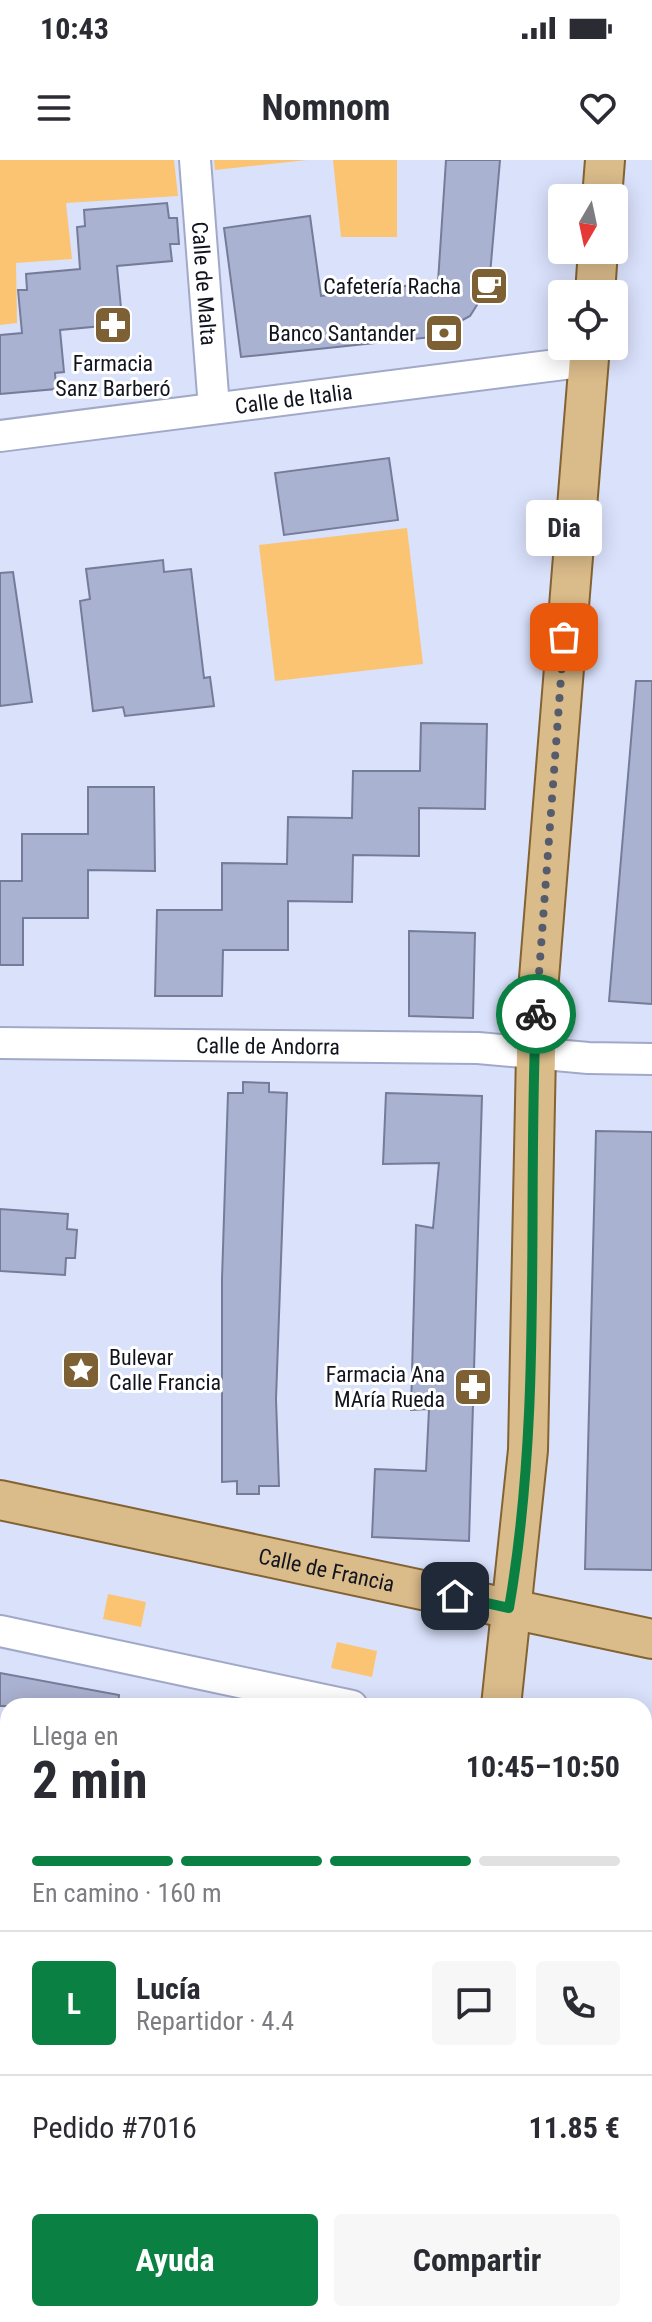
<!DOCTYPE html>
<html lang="es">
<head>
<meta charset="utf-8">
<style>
	body { margin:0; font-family:"Roboto Condensed",sans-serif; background:#f7f7f7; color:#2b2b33; height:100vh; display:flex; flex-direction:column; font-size:30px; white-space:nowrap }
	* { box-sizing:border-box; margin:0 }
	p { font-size:26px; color:#7c7c81 }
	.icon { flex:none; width:44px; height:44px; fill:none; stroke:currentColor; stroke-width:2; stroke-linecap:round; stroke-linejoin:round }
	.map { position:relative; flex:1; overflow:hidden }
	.panel { position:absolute; left:0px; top:1538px; width:652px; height:624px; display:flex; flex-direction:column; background:#fff; border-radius:24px 24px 0 0; box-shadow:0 4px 20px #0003 }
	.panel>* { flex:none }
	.needle { width:52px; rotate:189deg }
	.controls { position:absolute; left:548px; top:24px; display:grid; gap:16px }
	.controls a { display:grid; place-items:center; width:80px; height:80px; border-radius:8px; background:#fff; box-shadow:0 4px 20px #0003; font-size:40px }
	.pin { position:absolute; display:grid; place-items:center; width:68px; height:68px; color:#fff; margin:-34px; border-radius:16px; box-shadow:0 4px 12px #0006 }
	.courier { position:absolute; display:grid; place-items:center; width:80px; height:80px; margin:-40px; border:6px solid #0b8043; border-radius:50%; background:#fff; color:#222; box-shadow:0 2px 10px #0007 }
	.bubble { position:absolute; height:56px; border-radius:8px; background:#fff; box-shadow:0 4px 20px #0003; font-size:26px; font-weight:700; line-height:56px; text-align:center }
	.head em { font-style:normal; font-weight:700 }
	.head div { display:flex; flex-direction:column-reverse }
	.head { display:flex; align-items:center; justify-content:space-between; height:136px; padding:0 32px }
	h1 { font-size:52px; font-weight:700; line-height:60px }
	.bar { display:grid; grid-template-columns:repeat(4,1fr); gap:12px 8px; align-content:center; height:96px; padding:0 32px }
	.bar i { height:10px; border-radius:6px; background:#e1e1e2 }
	.bar .selected { background:#0b8043 }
	.bar p { grid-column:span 4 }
	.line { display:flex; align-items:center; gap:20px; padding:0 32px; border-top:2px solid #e1e1e2 }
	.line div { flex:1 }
	.round { display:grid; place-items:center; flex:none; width:84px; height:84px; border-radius:8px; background:#f7f7f7 }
	.action { display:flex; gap:16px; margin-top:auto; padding:16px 32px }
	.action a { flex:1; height:92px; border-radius:8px; background:#0b8043; color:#fff; font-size:32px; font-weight:700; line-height:92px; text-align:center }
	.action a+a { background:#f7f7f7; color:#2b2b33 }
	.status { display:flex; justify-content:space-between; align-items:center; height:56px; padding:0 40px; background:#fff; direction:ltr }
	.status svg { height:22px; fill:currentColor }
	header { display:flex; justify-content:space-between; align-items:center; height:104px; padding:0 32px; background:#fff; font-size:36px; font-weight:700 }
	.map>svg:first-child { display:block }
	.green { fill:#fac472 }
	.building { fill:#aab2d1; stroke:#757c99; stroke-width:2 }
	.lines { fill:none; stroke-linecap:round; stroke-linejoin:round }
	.minor-casing { stroke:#a1a9c8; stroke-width:34 }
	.major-casing { stroke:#836332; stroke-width:42 }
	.minor { stroke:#fff; stroke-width:30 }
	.major { stroke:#dabb8a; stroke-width:38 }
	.done { stroke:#575c6c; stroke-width:8; stroke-dasharray:0 14.4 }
	.route { stroke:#0b8043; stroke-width:10 }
	.labels { text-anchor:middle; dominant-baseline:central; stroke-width:6; stroke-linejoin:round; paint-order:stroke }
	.street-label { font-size:22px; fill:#11141f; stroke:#fff }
	.poi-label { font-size:22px; fill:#11141f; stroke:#fff; text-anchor:end }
</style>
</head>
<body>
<div class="status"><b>10:43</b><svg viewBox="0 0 49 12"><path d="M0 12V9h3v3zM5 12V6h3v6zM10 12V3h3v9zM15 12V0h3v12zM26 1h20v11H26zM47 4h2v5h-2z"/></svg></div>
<header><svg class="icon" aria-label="menu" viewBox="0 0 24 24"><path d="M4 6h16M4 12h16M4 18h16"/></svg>Nomnom<svg class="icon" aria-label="heart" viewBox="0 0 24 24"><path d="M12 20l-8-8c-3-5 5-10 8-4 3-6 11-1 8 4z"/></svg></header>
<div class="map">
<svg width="652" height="2162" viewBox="0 0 652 2162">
	<rect width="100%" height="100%" fill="#dae1fb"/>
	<g class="green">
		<path d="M0 0H174L178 36 66 43 72 99 16 103 17 163 0 165Z"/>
		<path d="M214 0H307L215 10Z"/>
		<path d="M333 0H397V77H341Z"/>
		<path d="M407 368 423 504 275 521 259 385Z"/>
		<path d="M108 1434 146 1442 141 1467 103 1459Z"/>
		<path d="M337 1482 377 1491 372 1517 331 1508Z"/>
		<path d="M644 2123 652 2124V2162H521L522 2154H644Z"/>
	</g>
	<g class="building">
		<path d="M446 0H500L489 126 470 156 432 177 241 197 224 68 310 56 321 136 438 122Z"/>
		<path d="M167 43 169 58H177L179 84H170L172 101 117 106 121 148H111L113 165 60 170 64 212 55 213 56 229 0 234V175L22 173 18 130H27L26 114 80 109 77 67 85 66 84 50Z"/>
		<path d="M389 298 398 360 284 375 275 313Z"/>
		<path d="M163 400 164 412 191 409 204 518 210 517 214 546 125 556 123 547 93 551 80 441 90 439 86 409Z"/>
		<path d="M13 412 32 542 0 546V413Z"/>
		<path d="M636 521H652V844L609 841Z"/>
		<path d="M421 563 487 564 485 649 419 648V696L353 695 352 742 288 741V790H223L222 836H155L157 750H222V703L287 704 288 657 352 658 353 611H420Z"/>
		<path d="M88 627H154L155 711 88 710V758H23V805H0V721H22V674H88Z"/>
		<path d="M409 771 475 773 473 858 409 856Z"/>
		<path d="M243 922 269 923V932L287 933 276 1239 279 1326H259V1334H237V1321L222 1322V1119L228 933H243Z"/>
		<path d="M386 933 482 936 469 1381 372 1377 375 1309 426 1311 429 1249 411 1250 416 1065 433 1068 439 1003 383 1004Z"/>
		<path d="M596 971 652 972V1410L585 1409Z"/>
		<path d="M0 1049 68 1054 67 1069 77 1070 75 1098H66L65 1115 0 1111Z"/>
		<path d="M0 1513 119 1535 118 1546H0Z"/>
	</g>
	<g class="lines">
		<defs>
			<g id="minor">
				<path id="s1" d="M195 0 214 248"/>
				<path id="s2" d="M0 276 588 201"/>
				<path id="s3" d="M0 883 478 888 588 898 652 899"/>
				<path d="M0 1471 352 1546"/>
				<path d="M0 1882H8"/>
				<path d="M482 2154 483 2162"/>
				<path d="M345 2162 349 2154"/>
			</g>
			<g id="major">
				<path d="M602 38 605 0"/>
				<path d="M595 134 598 90"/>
				<path id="s4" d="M0 1340 652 1479"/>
				<path d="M501 1546 528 1290 537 843 590 186"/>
				<path d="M427 2162 430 2154"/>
			</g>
		</defs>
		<use href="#minor" class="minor-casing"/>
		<use href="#major" class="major-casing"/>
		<use href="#minor" class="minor"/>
		<use href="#major" class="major"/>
	</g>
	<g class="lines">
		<path class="done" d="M536 854 564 477"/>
		<path class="route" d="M455 1436 509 1448C543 1252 527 1052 536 854"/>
	</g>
	<defs>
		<symbol id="cafe-square" viewBox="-11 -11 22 22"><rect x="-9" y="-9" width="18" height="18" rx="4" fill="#7d6033" stroke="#fff"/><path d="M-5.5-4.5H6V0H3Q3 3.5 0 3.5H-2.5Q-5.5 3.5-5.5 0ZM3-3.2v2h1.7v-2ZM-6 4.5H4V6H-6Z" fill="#fff"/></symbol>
		<symbol id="pharmacy-square" viewBox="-11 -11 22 22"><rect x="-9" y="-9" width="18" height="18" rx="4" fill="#7d6033" stroke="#fff"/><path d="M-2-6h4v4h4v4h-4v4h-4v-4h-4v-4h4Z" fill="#fff"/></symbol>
		<symbol id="bank-square" viewBox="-11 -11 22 22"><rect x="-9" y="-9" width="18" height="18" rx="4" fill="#7d6033" stroke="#fff"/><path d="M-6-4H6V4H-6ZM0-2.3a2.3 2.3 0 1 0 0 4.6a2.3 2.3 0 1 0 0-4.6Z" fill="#fff"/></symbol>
		<symbol id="sight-square" viewBox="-11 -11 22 22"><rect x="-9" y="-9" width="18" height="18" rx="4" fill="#7d6033" stroke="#fff"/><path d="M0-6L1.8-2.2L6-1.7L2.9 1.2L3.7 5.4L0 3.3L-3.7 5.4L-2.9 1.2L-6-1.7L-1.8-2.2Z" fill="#fff"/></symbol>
	</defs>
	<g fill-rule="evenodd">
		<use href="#cafe-square" x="467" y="104" width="44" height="44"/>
		<use href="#pharmacy-square" x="91" y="143" width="44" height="44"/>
		<use href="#bank-square" x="422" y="151" width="44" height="44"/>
		<use href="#sight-square" x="59" y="1188" width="44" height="44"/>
		<use href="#pharmacy-square" x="451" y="1205" width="44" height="44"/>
	</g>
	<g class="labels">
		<g class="street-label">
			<text stroke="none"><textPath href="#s1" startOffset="124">Calle de Malta</textPath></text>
			<text stroke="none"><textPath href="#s2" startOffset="296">Calle de Italia</textPath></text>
			<text stroke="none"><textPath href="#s3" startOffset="268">Calle de Andorra</textPath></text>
			<text stroke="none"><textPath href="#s4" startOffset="334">Calle de Francia</textPath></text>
		</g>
		<g class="poi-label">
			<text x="461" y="126">Cafetería Racha</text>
			<text x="416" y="173">Banco Santander</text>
			<text x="113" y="203" text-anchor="middle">Farmacia<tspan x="113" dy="25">Sanz Barberó</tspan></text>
			<text x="109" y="1197" text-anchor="start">Bulevar<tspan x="109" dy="25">Calle Francia</tspan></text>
			<text x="445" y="1214">Farmacia Ana<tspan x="445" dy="25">MAría Rueda</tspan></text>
		</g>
	</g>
</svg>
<div class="controls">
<a><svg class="needle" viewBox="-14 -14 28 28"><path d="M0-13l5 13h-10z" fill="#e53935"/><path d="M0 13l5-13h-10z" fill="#7c7c81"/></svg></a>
<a><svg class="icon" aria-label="locate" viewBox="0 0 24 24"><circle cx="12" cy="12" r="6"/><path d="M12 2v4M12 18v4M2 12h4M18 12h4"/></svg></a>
</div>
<div class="pin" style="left:564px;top:477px;background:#ea580c"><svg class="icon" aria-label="bag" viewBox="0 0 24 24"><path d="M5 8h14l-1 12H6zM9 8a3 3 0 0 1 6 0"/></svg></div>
<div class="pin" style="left:455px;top:1436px;background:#1f2937"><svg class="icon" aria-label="home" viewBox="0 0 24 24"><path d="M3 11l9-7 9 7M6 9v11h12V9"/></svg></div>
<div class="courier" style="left:536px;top:854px"><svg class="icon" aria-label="bike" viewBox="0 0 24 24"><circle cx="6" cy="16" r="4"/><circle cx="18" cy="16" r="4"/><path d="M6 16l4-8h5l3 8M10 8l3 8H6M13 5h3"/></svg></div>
<div class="bubble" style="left:526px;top:340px;width:76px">Dia</div>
<section class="panel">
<div class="head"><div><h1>2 min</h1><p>Llega en</p></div><em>10:45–10:50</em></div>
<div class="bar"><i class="selected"></i><i class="selected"></i><i class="selected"></i><i></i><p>En camino · 160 m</p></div>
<div class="line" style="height:144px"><b class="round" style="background:#0b8043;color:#fff">L</b><div><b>Lucía</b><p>Repartidor · 4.4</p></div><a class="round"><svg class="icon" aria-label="chat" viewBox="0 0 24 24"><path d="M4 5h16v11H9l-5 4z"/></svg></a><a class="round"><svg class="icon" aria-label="phone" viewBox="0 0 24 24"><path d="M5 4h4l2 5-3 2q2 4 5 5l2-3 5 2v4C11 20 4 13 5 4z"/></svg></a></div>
<div class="line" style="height:104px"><div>Pedido #7016</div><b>11.85 €</b></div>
<div class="action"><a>Ayuda</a><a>Compartir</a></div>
</section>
</div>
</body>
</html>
